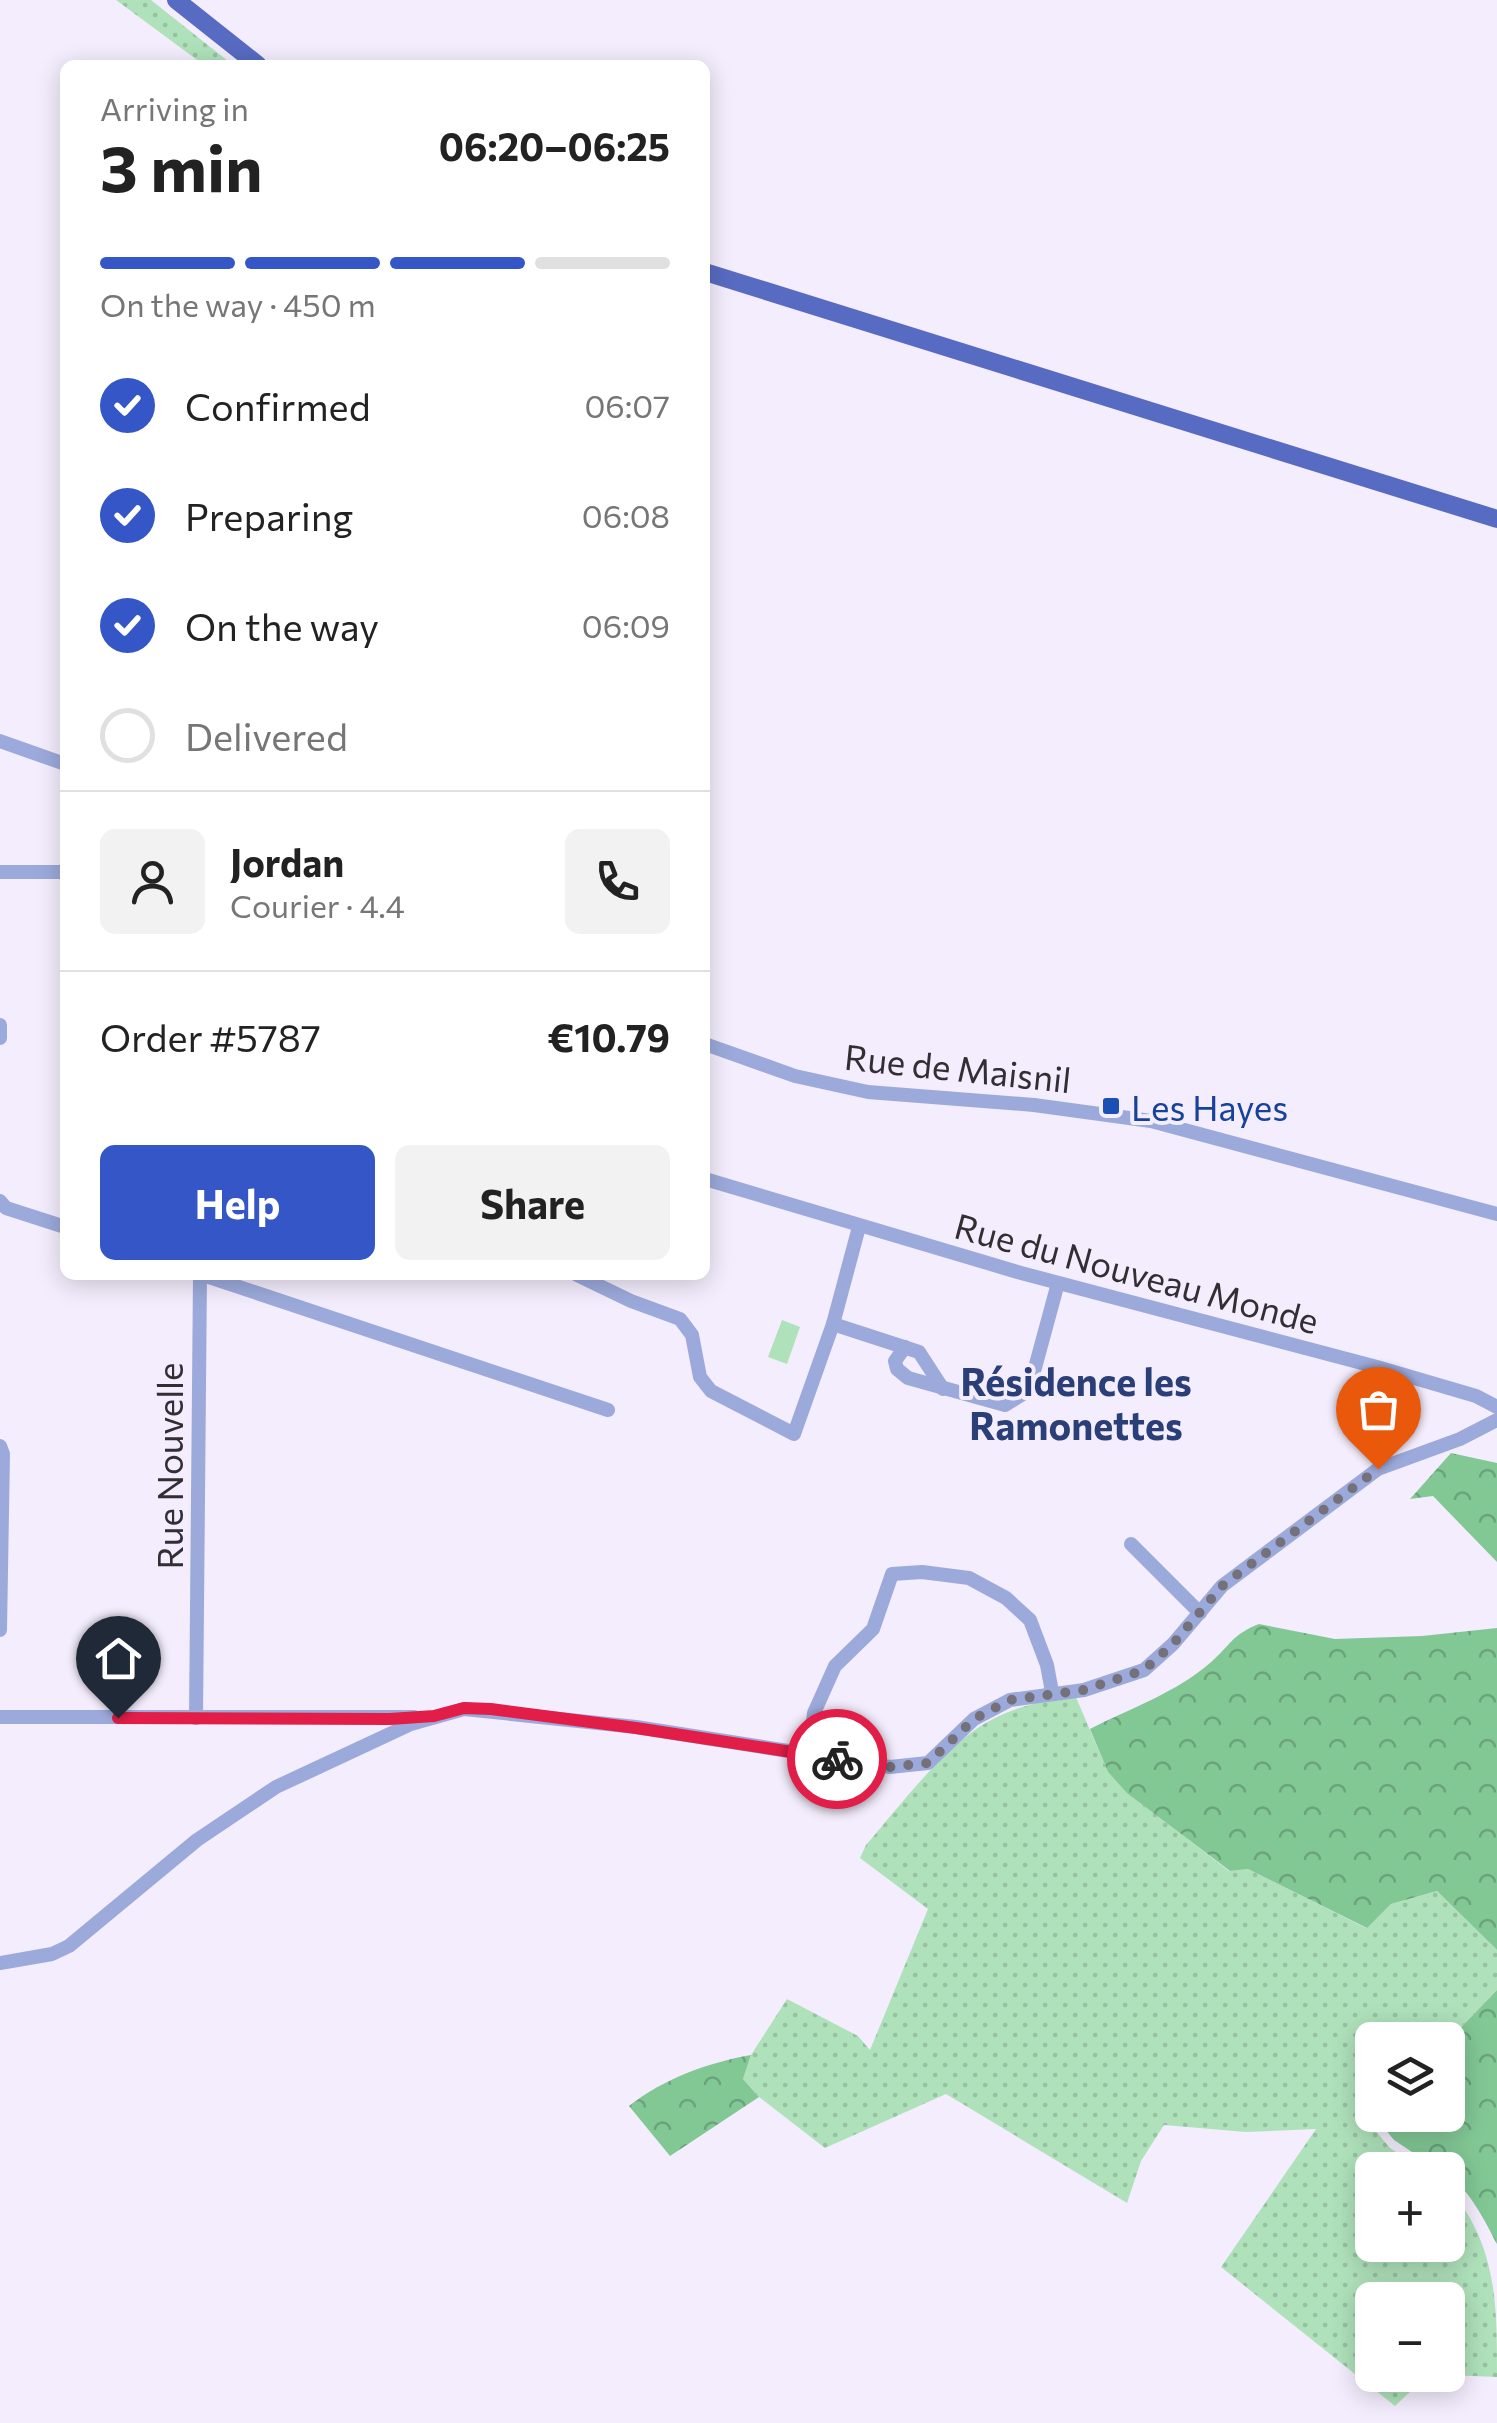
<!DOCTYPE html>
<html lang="en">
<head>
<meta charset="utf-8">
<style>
	body { margin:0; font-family:Commissioner,sans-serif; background:#f2f2f2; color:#222; height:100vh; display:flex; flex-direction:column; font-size:38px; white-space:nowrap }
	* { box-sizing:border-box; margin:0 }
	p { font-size:32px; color:#767676 }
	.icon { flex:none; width:55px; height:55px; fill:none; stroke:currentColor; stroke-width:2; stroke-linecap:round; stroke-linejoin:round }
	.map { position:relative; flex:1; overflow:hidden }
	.sheet { position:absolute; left:60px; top:60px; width:650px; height:1220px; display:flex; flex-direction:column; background:#fff; border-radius:15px; box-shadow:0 5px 25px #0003 }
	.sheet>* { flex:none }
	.controls { position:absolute; left:1355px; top:2022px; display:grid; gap:20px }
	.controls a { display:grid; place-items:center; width:110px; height:110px; border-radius:15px; background:#fff; box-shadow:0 5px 25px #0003; font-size:50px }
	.pin { position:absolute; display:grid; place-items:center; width:85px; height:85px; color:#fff; margin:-102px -42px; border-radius:50% 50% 50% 0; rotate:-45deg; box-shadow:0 0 10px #0007 }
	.pin .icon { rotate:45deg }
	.courier { position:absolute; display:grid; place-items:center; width:100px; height:100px; margin:-50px; border:8px solid #e11d48; border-radius:50%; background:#fff; color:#222; box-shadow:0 2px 12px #0007 }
	.headline em { font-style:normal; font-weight:700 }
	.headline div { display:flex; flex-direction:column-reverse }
	.headline { display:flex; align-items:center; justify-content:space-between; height:170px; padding:0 40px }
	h1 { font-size:65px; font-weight:700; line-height:75px }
	.bar { display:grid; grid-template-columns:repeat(4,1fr); gap:15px 10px; align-content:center; height:120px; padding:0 40px }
	.bar i { height:12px; border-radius:8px; background:#e0e0e0 }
	.bar .current { background:#3556c7 }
	.bar p { grid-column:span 4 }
	.line { display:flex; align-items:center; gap:25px; padding:0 40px; border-top:2px solid #e0e0e0 }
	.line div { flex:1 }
	.round { display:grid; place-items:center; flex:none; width:105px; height:105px; border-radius:15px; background:#f2f2f2 }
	ol { padding:0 40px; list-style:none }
	li { display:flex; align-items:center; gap:30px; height:110px }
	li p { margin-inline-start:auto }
	li .icon { padding:10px; border-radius:50%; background:#3556c7; color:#fff; stroke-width:4 }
	li:last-child { color:#767676 }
	li i { width:55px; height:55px; border:5px solid #e0e0e0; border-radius:50% }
	.cta { display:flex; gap:20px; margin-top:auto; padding:20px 40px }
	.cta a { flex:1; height:115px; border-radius:15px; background:#3556c7; color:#fff; font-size:40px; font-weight:700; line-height:115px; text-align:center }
	.cta a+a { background:#f2f2f2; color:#222 }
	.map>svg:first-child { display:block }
	.grass { fill:url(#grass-dots) }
	.forest { fill:url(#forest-crowns) }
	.pitch { fill:#afe2bb }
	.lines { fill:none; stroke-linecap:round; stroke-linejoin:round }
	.minor { stroke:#9caadb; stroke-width:14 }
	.major { stroke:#586bc2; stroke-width:18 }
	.done { stroke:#75717a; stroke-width:10; stroke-dasharray:0 18 }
	.route { stroke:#e11d48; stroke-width:12 }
	.transit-dot { fill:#1a4fb4; stroke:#f4edfd; stroke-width:4 }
	.labels { text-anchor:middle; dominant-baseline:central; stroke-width:8; stroke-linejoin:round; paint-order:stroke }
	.street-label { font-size:35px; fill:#312e34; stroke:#f4edfd }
	.transit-label { font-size:35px; fill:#164399; stroke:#f4edfd; text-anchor:start }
	.neighbourhood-label { font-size:38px; font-weight:bold; fill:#2a3e77; stroke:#f4edfd }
</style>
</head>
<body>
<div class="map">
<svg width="1497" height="2423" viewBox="0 0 1497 2423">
	<defs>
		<pattern id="grass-dots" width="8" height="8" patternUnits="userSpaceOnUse" patternTransform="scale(2.5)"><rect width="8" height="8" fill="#afe2bb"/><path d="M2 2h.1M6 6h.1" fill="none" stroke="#97c2a1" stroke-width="1.8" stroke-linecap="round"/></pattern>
		<pattern id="forest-crowns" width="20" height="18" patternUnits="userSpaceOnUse" patternTransform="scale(2.5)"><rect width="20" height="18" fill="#82c895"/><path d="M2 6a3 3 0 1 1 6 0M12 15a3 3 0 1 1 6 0" fill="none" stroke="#6ba37a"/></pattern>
	</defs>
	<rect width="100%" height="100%" fill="#f4edfd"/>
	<g class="grass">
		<path d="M116 0H151L233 65H204Z"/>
		<path d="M1075 1695 1108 1772 1128 1793 1229 1871 1248 1869 1366 1928 1391 1904 1437 1891 1497 1950V1990L1448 2041 1372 2040V2115H1377L1369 2123 1390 2148 1423 2170H1372V2245H1448V2187C1497 2245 1497 2301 1497 2377L1448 2375V2300H1372V2375H1444L1413 2389 1395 2406 1221 2267 1316 2129 1246 2132 1164 2125 1141 2161 1127 2203 946 2094 825 2148 759 2097 743 2079 751 2055 787 1999 858 2036 870 2050 928 1909 860 1858 866 1845C900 1806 947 1742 993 1719 1019 1705 1047 1701 1075 1695Z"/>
	</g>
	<g class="forest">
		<path d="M1451 1453 1497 1463V1562L1433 1496 1410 1499Z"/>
		<path d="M1259 1624 1335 1639 1422 1636 1497 1628V1950L1437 1891 1391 1904 1367 1928 1248 1869 1230 1871 1127 1793 1108 1772 1090 1729C1129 1709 1177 1692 1210 1663 1231 1645 1231 1635 1259 1624Z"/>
		<path d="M1497 1990V2244C1484 2220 1471 2191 1448 2176V2170H1439L1394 2140 1375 2117 1448 2115V2041Z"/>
		<path d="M751 2055 743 2079 759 2097 670 2156 629 2106C665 2078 707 2063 751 2055Z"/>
	</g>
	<path class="pitch" d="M782 1320 800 1327 787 1364 768 1357Z"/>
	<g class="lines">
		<g class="minor">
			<path d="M0 741 65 764"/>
			<path d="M0 872H65"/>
			<path d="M0 1025V1038"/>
			<path d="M705 1044 795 1076 868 1092 1034 1105 1151 1121 1497 1214"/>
			<path d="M705 1179 1021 1273 1377 1367 1476 1396 1497 1407"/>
			<path d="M0 1201 6 1208 65 1227"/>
			<path d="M203 1275 608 1410"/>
			<path d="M577 1275 631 1301 680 1319 692 1335 700 1377 711 1391 794 1434 833 1324 859 1227"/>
			<path d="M833 1324 919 1352 943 1389"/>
			<path d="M905 1347 895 1361 897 1369 908 1378 1005 1405 1029 1390 1058 1283"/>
			<path d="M0 1446 3 1454 0 1630"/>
			<path d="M1131 1544 1200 1613"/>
			<path d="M0 1717H414"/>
			<path d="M196 1718 200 1275"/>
			<path d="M809 1755 814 1713 835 1666 873 1629 892 1574 922 1572 969 1578 1006 1598 1030 1620 1047 1665 1052 1692"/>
			<path d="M0 1963 52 1954 69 1946 197 1840 276 1787 411 1724 464 1709 636 1727 890 1767 928 1763 974 1719 1010 1700 1084 1690 1144 1670 1173 1644 1222 1586 1378 1469 1460 1439 1497 1420"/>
		</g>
		<g class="major">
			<path d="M176 0 258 65"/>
			<path d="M705 272 1497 519"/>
		</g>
	</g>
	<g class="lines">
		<path class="done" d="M837 1759 890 1767 928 1763 974 1719 1010 1700 1084 1690 1144 1670 1173 1644 1222 1586 1378 1469"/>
		<path class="route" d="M118 1718 390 1719 434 1716 464 1708 491 1709 636 1728 837 1759"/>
	</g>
	<rect class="transit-dot" x="1101" y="1096" width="20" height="20" rx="5"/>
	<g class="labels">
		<g class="street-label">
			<text transform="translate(958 1067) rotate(6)">Rue de Maisnil</text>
			<text transform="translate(1137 1272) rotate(15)">Rue du Nouveau Monde</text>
			<text transform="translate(168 1466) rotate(-90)">Rue Nouvelle</text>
		</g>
		<g class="transit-label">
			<text x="1131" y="1106">Les Hayes</text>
		</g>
		<g class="neighbourhood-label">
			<text x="1076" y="1380">Résidence les<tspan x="1076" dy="44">Ramonettes</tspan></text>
		</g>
	</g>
</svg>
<div class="controls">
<a><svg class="icon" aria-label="layers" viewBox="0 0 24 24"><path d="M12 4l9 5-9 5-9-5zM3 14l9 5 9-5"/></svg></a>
<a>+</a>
<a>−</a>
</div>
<div class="pin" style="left:1378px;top:1469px;background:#ea580c"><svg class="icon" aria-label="bag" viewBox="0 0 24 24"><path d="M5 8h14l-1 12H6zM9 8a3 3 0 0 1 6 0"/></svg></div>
<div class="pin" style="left:118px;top:1718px;background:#1f2937"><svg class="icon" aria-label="home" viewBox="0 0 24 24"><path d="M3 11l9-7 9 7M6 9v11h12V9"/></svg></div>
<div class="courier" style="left:837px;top:1759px"><svg class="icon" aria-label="bike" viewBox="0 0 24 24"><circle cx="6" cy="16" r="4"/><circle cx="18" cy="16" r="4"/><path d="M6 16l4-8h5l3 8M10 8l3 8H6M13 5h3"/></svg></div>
<section class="sheet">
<div class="headline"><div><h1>3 min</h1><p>Arriving in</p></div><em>06:20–06:25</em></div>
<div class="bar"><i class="current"></i><i class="current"></i><i class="current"></i><i></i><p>On the way · 450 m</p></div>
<ol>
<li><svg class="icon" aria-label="check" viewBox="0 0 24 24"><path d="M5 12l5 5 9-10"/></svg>Confirmed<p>06:07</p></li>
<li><svg class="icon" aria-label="check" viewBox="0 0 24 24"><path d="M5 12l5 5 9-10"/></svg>Preparing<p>06:08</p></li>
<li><svg class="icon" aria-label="check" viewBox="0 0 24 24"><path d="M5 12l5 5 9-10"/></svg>On the way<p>06:09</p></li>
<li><i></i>Delivered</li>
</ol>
<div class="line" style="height:180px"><a class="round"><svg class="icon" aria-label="person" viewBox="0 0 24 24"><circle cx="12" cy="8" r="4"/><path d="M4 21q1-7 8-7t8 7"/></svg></a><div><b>Jordan</b><p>Courier · 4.4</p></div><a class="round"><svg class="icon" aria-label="phone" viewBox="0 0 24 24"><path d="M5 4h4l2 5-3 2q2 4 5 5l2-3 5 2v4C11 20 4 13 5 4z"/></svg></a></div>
<div class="line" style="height:130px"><div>Order #5787</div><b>€10.79</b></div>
<div class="cta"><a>Help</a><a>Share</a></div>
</section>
</div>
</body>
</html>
